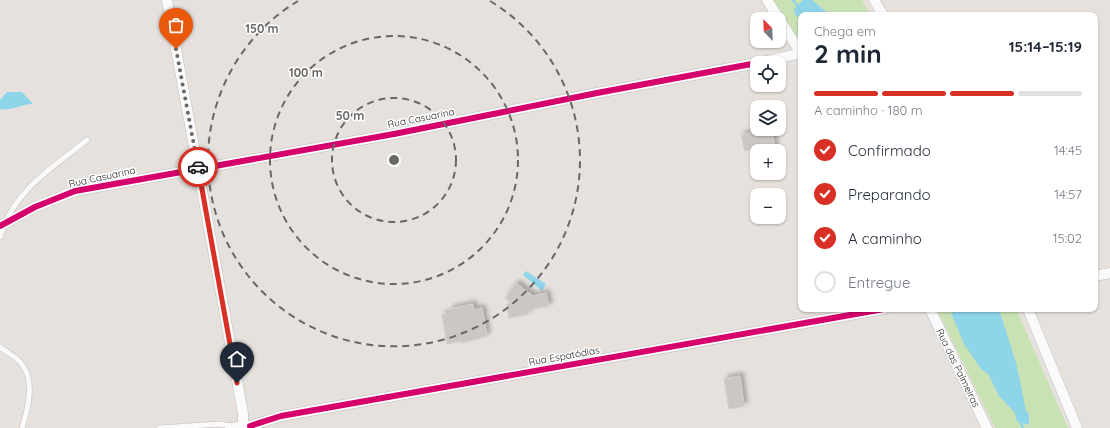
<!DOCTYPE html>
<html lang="pt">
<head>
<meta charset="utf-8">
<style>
	body { margin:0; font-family:Quicksand,sans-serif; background:#f2f2f3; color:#1f2937; height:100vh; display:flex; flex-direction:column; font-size:15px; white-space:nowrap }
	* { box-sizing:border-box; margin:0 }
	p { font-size:13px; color:#747a83 }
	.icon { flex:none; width:22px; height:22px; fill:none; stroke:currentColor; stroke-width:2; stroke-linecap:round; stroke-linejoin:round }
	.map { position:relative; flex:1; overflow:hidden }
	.sheet { position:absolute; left:798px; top:12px; width:300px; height:300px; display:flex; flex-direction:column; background:#fff; border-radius:8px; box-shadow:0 1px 3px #0004 }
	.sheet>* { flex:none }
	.needle { width:26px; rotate:337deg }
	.fabs { position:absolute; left:750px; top:12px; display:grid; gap:8px }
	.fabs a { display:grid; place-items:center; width:36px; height:36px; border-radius:8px; background:#fff; box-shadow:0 1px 3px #0004; font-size:20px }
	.pin { position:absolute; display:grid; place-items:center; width:34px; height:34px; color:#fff; margin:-41px -17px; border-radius:50% 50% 50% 0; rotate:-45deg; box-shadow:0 0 4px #0007 }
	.pin .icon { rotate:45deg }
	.courier { position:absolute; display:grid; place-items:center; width:40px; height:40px; margin:-20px; border:3px solid #d93025; border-radius:50%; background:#fff; color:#222; box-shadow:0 1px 5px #0007 }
	.headline em { font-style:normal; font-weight:700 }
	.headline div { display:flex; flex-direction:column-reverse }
	.headline { display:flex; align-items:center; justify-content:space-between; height:68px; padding:0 16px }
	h1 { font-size:26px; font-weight:700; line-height:30px }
	.bar { display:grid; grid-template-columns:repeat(4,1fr); gap:6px 4px; align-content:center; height:48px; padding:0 16px }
	.bar i { height:5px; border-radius:3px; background:#e0e1e3 }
	.bar .current { background:#d93025 }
	.bar p { grid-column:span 4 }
	ol { padding:0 16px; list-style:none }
	li { display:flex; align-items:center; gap:12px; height:44px }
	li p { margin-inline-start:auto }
	li .icon { padding:4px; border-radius:50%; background:#d93025; color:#fff; stroke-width:4 }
	li:last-child { color:#747a83 }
	li i { width:22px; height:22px; border:2px solid #e0e1e3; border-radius:50% }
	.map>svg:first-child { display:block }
	.green { fill:#c9e2b4 }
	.water { fill:#8ed5e9 }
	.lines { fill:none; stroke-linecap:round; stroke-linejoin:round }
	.stream { stroke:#8ed5e9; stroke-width:2.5 }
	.building { fill:#cbc7c3; stroke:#d1cdc8; filter:url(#shadow) }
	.service-casing { stroke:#bfbebe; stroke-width:6 }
	.minor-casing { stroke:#bfbebe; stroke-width:11 }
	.service { stroke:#fbfafa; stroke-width:5 }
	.minor { stroke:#fbfafa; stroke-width:10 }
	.cycleway-casing { stroke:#fff; stroke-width:8 }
	.cycleway { stroke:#d6006c; stroke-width:6 }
	.done { stroke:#6a6866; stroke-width:4; stroke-dasharray:0 7.2 }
	.route { stroke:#d93025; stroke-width:5 }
	.ring { fill:none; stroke:#6a6866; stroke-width:2; stroke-dasharray:7 5 }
	.labels { text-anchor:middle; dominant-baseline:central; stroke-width:3; stroke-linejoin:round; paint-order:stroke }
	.street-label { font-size:10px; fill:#272727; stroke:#fff }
	.centre { fill:#6a6866; stroke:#fff; stroke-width:2 }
	.ring-label { font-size:12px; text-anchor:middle; font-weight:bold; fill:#6a6866; stroke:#fff; stroke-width:3; stroke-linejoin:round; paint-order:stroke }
</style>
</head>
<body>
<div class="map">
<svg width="1110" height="428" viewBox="0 0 1110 428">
	<defs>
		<filter id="shadow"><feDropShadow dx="3.5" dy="-3.5" stdDeviation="2" flood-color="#0004"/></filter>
	</defs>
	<rect width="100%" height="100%" fill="#e6e1dc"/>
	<g class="green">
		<path d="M773 0H862L870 15H801V46Z"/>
		<path d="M937 309H1016L1068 428H995Z"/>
	</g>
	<g class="water">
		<path d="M803 0H812L830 15H826L821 11 813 15H801V21L795 14 794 9Z"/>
		<path d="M7 92H22L33 104C21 104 13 111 0 109V100Z"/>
		<path d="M526 271 546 284 542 291 523 275Z"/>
		<path d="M961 309H999L1017 366 1026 411 1029 414V425L1017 422 1015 413 999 396 988 374 981 369 964 344 951 313Z"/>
	</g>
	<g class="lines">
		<g class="stream">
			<path d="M793 0 799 8"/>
			<path d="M815 12 826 13 827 15"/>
			<path d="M1020 421 1023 428"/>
		</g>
	</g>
	<g class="building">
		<path d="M767 129H771L776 151H762L761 147 745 151 741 135Z"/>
		<path d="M516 283 533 296 546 293 549 306 528 310V314L509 318 507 305 511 302 505 298Z"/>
		<path d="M473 304 474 310 482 308 487 336 462 343 461 341 447 344 442 315 450 313V309Z"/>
		<path d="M740 376 744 406 729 409 724 379Z"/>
	</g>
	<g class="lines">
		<defs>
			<g id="service">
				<path d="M0 237C13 191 52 168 87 140"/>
				<path d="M0 347C6 352 15 356 20 362 36 379 28 409 22 428"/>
				<path d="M159 428 219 424 232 426"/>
			</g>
			<g id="minor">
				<path d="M167 0 243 413V425"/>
				<path d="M767 0 801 53"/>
				<path d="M874 0 883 15"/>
				<path d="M758 63 801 53"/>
				<path d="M0 226 35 207 75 191 394 134 597 93 757 63"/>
				<path d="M1095 276 1110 273"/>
				<path d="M930 309 987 428"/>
				<path d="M1028 309 1077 428"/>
				<path d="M250 426 281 416 884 309"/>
				<path d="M230 428 248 426"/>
			</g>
		</defs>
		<use href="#service" class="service-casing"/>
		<use href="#minor" class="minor-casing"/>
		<use href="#service" class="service"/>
		<use href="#minor" class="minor"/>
		<defs>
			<g id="cycleway">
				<path d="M0 226 35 207 75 191 394 134 597 93 757 63"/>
				<path d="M250 426 281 416 884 309"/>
			</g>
		</defs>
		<use href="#cycleway" class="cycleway-casing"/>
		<use href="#cycleway" class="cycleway"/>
	</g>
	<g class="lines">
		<path class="done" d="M176 49 198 167"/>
		<path class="route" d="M198 167 237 383"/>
	</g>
	<g class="ring">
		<circle cx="394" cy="160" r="62"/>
		<circle cx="394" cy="160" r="124"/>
		<path d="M490 1A186 186 0 1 1 298 1"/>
	</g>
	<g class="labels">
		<g class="street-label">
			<text transform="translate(421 118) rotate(-11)">Rua Casuarina</text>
			<text transform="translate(102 177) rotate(-12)">Rua Casuarina</text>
			<text transform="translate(564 356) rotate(-10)">Rua Espatódias</text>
			<text transform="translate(958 368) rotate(64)">Rua das Palmeiras</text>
		</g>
	</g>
	<circle cx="394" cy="160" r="6" class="centre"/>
	<g class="ring-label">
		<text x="262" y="33">150 m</text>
		<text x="306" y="77">100 m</text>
		<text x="350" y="120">50 m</text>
	</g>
</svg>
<div class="fabs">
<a><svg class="needle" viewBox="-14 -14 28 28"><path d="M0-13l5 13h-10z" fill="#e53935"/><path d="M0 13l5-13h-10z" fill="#747a83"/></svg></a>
<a><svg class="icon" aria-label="locate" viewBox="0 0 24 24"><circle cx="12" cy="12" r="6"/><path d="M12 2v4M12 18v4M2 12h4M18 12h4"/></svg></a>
<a><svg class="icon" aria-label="layers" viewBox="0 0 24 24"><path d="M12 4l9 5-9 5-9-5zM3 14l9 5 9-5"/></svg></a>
<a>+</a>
<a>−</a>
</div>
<div class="pin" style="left:176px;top:49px;background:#ea580c"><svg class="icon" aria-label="bag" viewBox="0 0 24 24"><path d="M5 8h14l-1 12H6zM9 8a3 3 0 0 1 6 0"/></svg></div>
<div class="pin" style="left:237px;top:383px;background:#1f2937"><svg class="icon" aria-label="home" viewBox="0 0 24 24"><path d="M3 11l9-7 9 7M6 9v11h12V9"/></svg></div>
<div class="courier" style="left:198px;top:167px"><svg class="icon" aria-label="car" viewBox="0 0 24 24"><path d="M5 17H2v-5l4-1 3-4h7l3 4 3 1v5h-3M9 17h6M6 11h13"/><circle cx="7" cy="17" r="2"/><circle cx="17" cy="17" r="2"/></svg></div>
<section class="sheet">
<div class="headline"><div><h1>2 min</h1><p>Chega em</p></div><em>15:14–15:19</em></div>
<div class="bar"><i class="current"></i><i class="current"></i><i class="current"></i><i></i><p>A caminho · 180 m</p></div>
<ol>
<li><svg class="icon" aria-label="check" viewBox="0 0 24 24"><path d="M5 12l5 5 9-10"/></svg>Confirmado<p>14:45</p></li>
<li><svg class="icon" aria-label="check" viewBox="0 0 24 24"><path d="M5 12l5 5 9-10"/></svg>Preparando<p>14:57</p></li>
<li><svg class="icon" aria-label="check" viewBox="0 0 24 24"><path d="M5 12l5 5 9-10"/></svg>A caminho<p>15:02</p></li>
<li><i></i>Entregue</li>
</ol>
</section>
</div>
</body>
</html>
